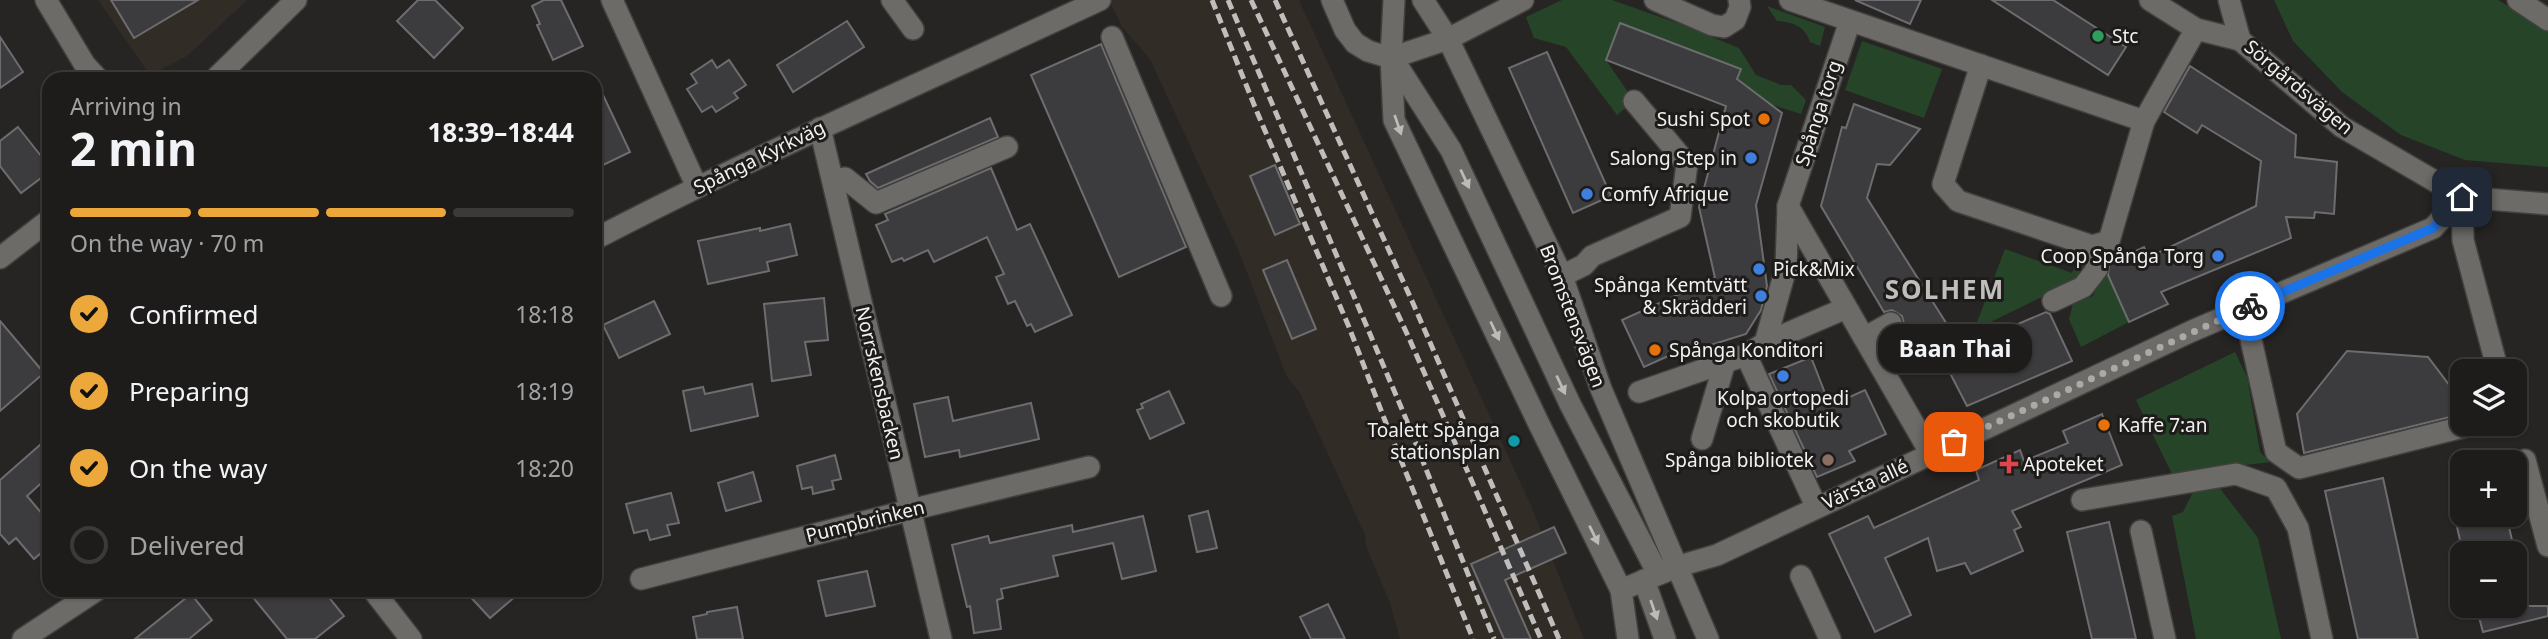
<!DOCTYPE html>
<html lang="en">
<head>
<meta charset="utf-8">
<style>
	body { margin:0; font-family:"Noto Sans",sans-serif; background:#252523; color:#f1f3f6; height:100vh; display:flex; flex-direction:column; font-size:26px; white-space:nowrap }
	* { box-sizing:border-box; margin:0 }
	p { font-size:23px; color:#a0a1a2 }
	.icon { flex:none; width:38px; height:38px; fill:none; stroke:currentColor; stroke-width:2; stroke-linecap:round; stroke-linejoin:round }
	.map { position:relative; flex:1; overflow:hidden }
	.details { position:absolute; left:42px; top:72px; width:560px; height:525px; display:flex; flex-direction:column; background:#1d1c1a; border-radius:21px; box-shadow:0 2px 5px #0004,0 0 0 2px #3b3a39 }
	.details>* { flex:none }
	.fabs { position:absolute; left:2450px; top:359px; display:grid; gap:14px }
	.fabs a { display:grid; place-items:center; width:77px; height:77px; border-radius:14px; background:#1d1c1a; box-shadow:0 2px 5px #0004,0 0 0 2px #3b3a39; font-size:35px }
	.pin { position:absolute; display:grid; place-items:center; width:60px; height:60px; color:#fff; margin:-30px; border-radius:14px; box-shadow:0 4px 10px #0006 }
	.courier { position:absolute; display:grid; place-items:center; width:70px; height:70px; margin:-35px; border:5px solid #1a73e8; border-radius:50%; background:#fff; color:#222; box-shadow:0 2px 9px #0007 }
	.bubble { position:absolute; height:49px; border-radius:21px; background:#1d1c1a; box-shadow:0 2px 5px #0004,0 0 0 2px #3b3a39; font-size:23px; font-weight:700; line-height:49px; text-align:center }
	.head em { font-style:normal; font-weight:700 }
	.head div { display:flex; flex-direction:column-reverse }
	.head { display:flex; align-items:center; justify-content:space-between; height:119px; padding:0 28px }
	h1 { font-size:46px; font-weight:700; line-height:52px }
	.bar { display:grid; grid-template-columns:repeat(4,1fr); gap:10px 7px; align-content:center; height:84px; padding:0 28px }
	.bar i { height:9px; border-radius:5px; background:#3b3a39 }
	.bar .selected { background:#eda83b }
	.bar p { grid-column:span 4 }
	ol { padding:0 28px; list-style:none }
	li { display:flex; align-items:center; gap:21px; height:77px }
	li p { margin-inline-start:auto }
	li .icon { padding:7px; border-radius:50%; background:#eda83b; color:#111; stroke-width:4 }
	li:last-child { color:#a0a1a2 }
	li i { width:38px; height:38px; border:4px solid #3b3a39; border-radius:50% }
	.map>svg:first-child { display:block }
	.built { fill:#312c25 }
	.green { fill:#264528 }
	.building { fill:#3c3c3e; stroke:#6d6c6f; stroke-width:2 }
	.lines { fill:none; stroke-linecap:round; stroke-linejoin:round }
	.minor-casing { stroke:#42403e; stroke-width:24 }
	.minor { stroke:#6d6b68; stroke-width:21 }
	.rail { stroke:#c0bebd; stroke-width:5; stroke-dasharray:10 5; stroke-linecap:butt }
	.oneway { fill:#bdbbba }
	.done { stroke:#abaaa8; stroke-width:7; stroke-dasharray:0 12.6 }
	.route { stroke:#1a73e8; stroke-width:9 }
	.leisure-dot { fill:#2e9e5b; stroke:#1d1c1a; stroke-width:2.5 }
	.food-dot { fill:#e8710a; stroke:#1d1c1a; stroke-width:2.5 }
	.shop-dot { fill:#3f7fe0; stroke:#1d1c1a; stroke-width:2.5 }
	.culture-dot { fill:#0f9aa8; stroke:#1d1c1a; stroke-width:2.5 }
	.education-dot { fill:#8d6e63; stroke:#1d1c1a; stroke-width:2.5 }
	.health-dot { fill:#e0444e; stroke:#1d1c1a; stroke-width:2.5 }
	.labels { text-anchor:middle; dominant-baseline:central; stroke-width:6; stroke-linejoin:round; paint-order:stroke }
	.poi-label { font-size:19px; fill:#f2f1f0; stroke:#1d1c1a; text-anchor:start }
	.street-label { font-size:19px; fill:#f2f1f0; stroke:#1d1c1a }
	.district-label { font-size:26px; font-weight:bold; letter-spacing:2px; fill:#c0bebb; stroke:#1d1c1a }
</style>
</head>
<body>
<div class="map">
<svg width="2548" height="639" viewBox="0 0 2548 639">
	<rect width="100%" height="100%" fill="#272523"/>
	<g class="built">
		<path d="M98 0H247L187 56 150 75Z"/>
		<path d="M1109 0H1299L1532 508 1584 639H1400L1390 603 1365 544 1366 537 1300 393 1286 375 1240 254 1150 59 1123 28Z"/>
	</g>
	<g class="green">
		<path d="M1562 0H1612L1677 23 1739 48 1756 75 1781 85H1791L1806 100 1801 114 1732 92 1740 69 1621 23 1606 60 1634 101 1617 115 1566 47 1534 38 1526 17Z"/>
		<path d="M2274 0H2498L2548 31V167L2465 160 2401 135 2342 92 2293 41Z"/>
		<path d="M1767 6 1825 27 1820 46 1810 42C1805 26 1792 22 1777 21Z"/>
		<path d="M1862 41 1942 69 1924 118 1845 90Z"/>
		<path d="M2005 249 2072 273 2077 259 2090 262 2081 278 1974 330Z"/>
		<path d="M2104 266 2129 322 2081 347 2069 319 2073 304 2093 296Z"/>
		<path d="M2235 352 2247 377 2260 452 2270 462 2172 474 2136 400Z"/>
		<path d="M2218 486 2258 538 2281 639H2196L2172 516 2183 512 2194 490Z"/>
	</g>
	<g class="building">
		<path d="M111 0H198L134 38Z"/>
		<path d="M418 0H435L463 28 434 58 397 21Z"/>
		<path d="M544 0H561L583 46 553 60 537 25 540 24 532 6Z"/>
		<path d="M1855 0H1921L1910 24Z"/>
		<path d="M1992 0H2053L2126 47 2108 75Z"/>
		<path d="M847 21 864 47 793 92 777 65Z"/>
		<path d="M1620 23 1741 69 1737 79 1782 113 1756 205 1767 286 1761 310 1746 334 1698 349 1695 344 1644 367 1622 320 1715 278 1699 207 1726 106 1606 60Z"/>
		<path d="M0 37 23 72 0 88Z"/>
		<path d="M1101 44 1186 247 1119 277 1031 75Z"/>
		<path d="M1547 52 1611 196 1573 213 1509 68Z"/>
		<path d="M712 60 717 68 729 60 746 85 734 93 738 98 716 112 712 106 702 112 687 89 697 83 691 74Z"/>
		<path d="M2190 66 2296 135 2295 157 2337 162 2334 214 2315 212 2314 218 2286 217 2291 238 2161 292 2168 304 2129 322 2108 275 2109 264 2144 247 2149 257 2256 206 2261 161 2202 125 2197 133 2164 112Z"/>
		<path d="M595 78 630 152 595 169Z"/>
		<path d="M1854 104 1920 129 1890 165 1877 164 1867 198 1962 348 2046 312 2050 314 2072 361 1967 406 1937 348 1914 361 1898 334 1904 324 1902 316 1892 310 1884 312 1821 206 1842 127 1846 128Z"/>
		<path d="M990 118 998 137 878 188 870 181 866 174Z"/>
		<path d="M18 127 49 166V172L21 193 0 166V141Z"/>
		<path d="M1275 165 1300 224 1275 235 1250 176Z"/>
		<path d="M991 168 1017 230 1030 224 1072 315 1035 332 1031 324 1027 326 1015 301 1008 304 1005 297 996 277 1004 274 987 237 934 262 928 250 904 261 902 258 892 262 876 225 888 220 885 214Z"/>
		<path d="M790 224 797 255 767 262 769 271 708 284 698 241 760 228V231Z"/>
		<path d="M1287 260 1316 329 1292 339 1263 270Z"/>
		<path d="M824 298 828 340 805 342 811 375 772 381 764 304Z"/>
		<path d="M654 301 670 334 619 358 603 325Z"/>
		<path d="M0 321 44 373 0 411Z"/>
		<path d="M2347 351 2428 357 2456 394 2462 414 2304 453 2297 414Z"/>
		<path d="M1811 357 1830 406 1865 390 1886 434 1849 451 1855 461 1817 477 1769 374Z"/>
		<path d="M752 384 758 416 691 431 683 391 703 387 705 394Z"/>
		<path d="M1169 391 1184 423 1150 439 1137 410 1143 408 1141 404Z"/>
		<path d="M948 397 953 421 1031 403 1039 439 960 457 959 450 925 457 914 404Z"/>
		<path d="M2102 414 2122 465 2012 511 2021 527 2014 530 2023 551 1971 574 1965 563 1937 571 1928 538 1885 558 1911 615 1875 632 1829 534 1868 516 1874 528 1979 480 1976 470 2020 450 2024 461 2068 443 2063 431Z"/>
		<path d="M49 437V476L27 496 49 522V546L34 559 16 538 9 544 0 534V480Z"/>
		<path d="M835 455 841 479 832 481 834 489 813 494 812 487 802 489 797 466Z"/>
		<path d="M753 472 761 501 726 511 718 483Z"/>
		<path d="M2383 478 2418 639H2358L2325 491Z"/>
		<path d="M671 493 679 523 667 525 670 535 650 540 647 530 634 533 626 504Z"/>
		<path d="M1208 511 1217 548 1197 552 1189 516Z"/>
		<path d="M2454 514H2506L2515 553H2463Z"/>
		<path d="M1143 516 1156 571 1122 579 1113 543 1053 556 1058 576 1001 589 1003 598 997 600 1001 629 974 633 970 606 967 607 952 545 988 536 990 543 1072 525 1073 532Z"/>
		<path d="M2109 522 2129 608 2136 639H2092L2067 532Z"/>
		<path d="M1554 527 1566 553 1505 580 1531 639H1504L1471 564Z"/>
		<path d="M867 571 875 606 826 616 818 581Z"/>
		<path d="M247 590H323L344 616 315 639H287Z"/>
		<path d="M464 590H523L490 618Z"/>
		<path d="M191 594 212 620 189 639H135Z"/>
		<path d="M1328 604 1345 639H1311L1300 617Z"/>
		<path d="M2476 606H2548V616L2483 632Z"/>
		<path d="M737 607 743 639H697L693 617 707 614V612Z"/>
	</g>
	<g class="lines">
		<defs>
			<g id="minor">
				<path d="M46 0 85 65 98 79"/>
				<path d="M612 0 697 187"/>
				<path d="M892 0 913 29"/>
				<path d="M1332 0 1345 30 1355 43 1368 51 1391 58 1448 39 1523 0"/>
				<path d="M1394 0 1391 58 1394 120 1537 420 1621 590 1628 639"/>
				<path d="M1423 0 1448 39 1562 276 1601 389 1708 639"/>
				<path d="M1655 0 1712 25 1724 27 1735 20 1740 7 1739 0"/>
				<path d="M1790 0 2144 121"/>
				<path d="M2150 0 2196 29 2240 40"/>
				<path d="M2229 0 2240 40 2342 127 2462 197 2548 204"/>
				<path d="M2518 0 2548 20"/>
				<path d="M1112 37 1221 296"/>
				<path d="M1393 59 1451 150 1570 404 1658 574"/>
				<path d="M1981 65 1943 184 1958 201 2092 246 2109 241 2144 121 2196 29"/>
				<path d="M215 79 296 0"/>
				<path d="M820 128 941 639"/>
				<path d="M833 181 845 178 876 203 1007 147"/>
				<path d="M2462 197 2463 240 2498 371"/>
				<path d="M1788 206 1931 454"/>
				<path d="M595 239C760 153 931 79 1100 0"/>
				<path d="M0 258 49 220"/>
				<path d="M1562 276 1584 265 1592 256 1680 217 1687 164 1634 101"/>
				<path d="M2053 301 2083 287 2097 269 2092 246"/>
				<path d="M2244 308 2276 452 2299 468 2475 424"/>
				<path d="M1864 338 1891 323"/>
				<path d="M1765 343 1846 308"/>
				<path d="M1746 355 1816 506"/>
				<path d="M1639 392 1746 355 1765 343 1786 268 1788 206 1850 21"/>
				<path d="M1702 439 1725 362"/>
				<path d="M2525 460 2548 546"/>
				<path d="M2082 500 2236 474 2276 488 2298 528 2322 639"/>
				<path d="M2141 531 2165 639"/>
				<path d="M1801 576 1830 639"/>
				<path d="M641 579 910 510 1089 467"/>
				<path d="M1644 580 1665 639"/>
				<path d="M373 590 411 639"/>
				<path d="M1621 590 1679 566 1717 555 2192 331 2433 228 2462 197"/>
				<path d="M23 639 97 590"/>
			</g>
		</defs>
		<use href="#minor" class="minor-casing"/>
		<use href="#minor" class="minor"/>
		<g class="rail">
			<path d="M1212 0 1257 112 1349 327 1384 418 1473 639"/>
			<path d="M1228 0 1404 414 1494 639"/>
			<path d="M1251 0 1409 338 1541 639"/>
			<path d="M1275 0 1412 301 1559 639"/>
		</g>
	</g>
	<defs><path id="oneway-solid" d="M-6-.8H1V-3.2L6.5 0L1 3.2V.8H-6Z" transform="scale(1.75)"/></defs>
	<g class="oneway">
		<use href="#oneway-solid" transform="translate(1398 125) rotate(71)"/>
		<use href="#oneway-solid" transform="translate(1465 179) rotate(65)"/>
		<use href="#oneway-solid" transform="translate(1495 331) rotate(65)"/>
		<use href="#oneway-solid" transform="translate(1561 385) rotate(65)"/>
		<use href="#oneway-solid" transform="translate(1594 535) rotate(64)"/>
		<use href="#oneway-solid" transform="translate(1654 610) rotate(71)"/>
	</g>
	<g class="lines">
		<path class="done" d="M1954 442 2250 306"/>
		<path class="route" d="M2250 306 2433 228 2462 197"/>
	</g>
	<circle class="leisure-dot" cx="2098" cy="36" r="7"/>
	<g class="food-dot">
		<circle cx="1764" cy="119" r="7"/>
		<circle cx="1655" cy="350" r="7"/>
		<circle cx="2104" cy="425" r="7"/>
	</g>
	<g class="shop-dot">
		<circle cx="1751" cy="158" r="7"/>
		<circle cx="1587" cy="194" r="7"/>
		<circle cx="2218" cy="256" r="7"/>
		<circle cx="1759" cy="269" r="7"/>
		<circle cx="1761" cy="296" r="7"/>
		<circle cx="1783" cy="376" r="7"/>
	</g>
	<circle class="culture-dot" cx="1514" cy="441" r="7"/>
	<circle class="education-dot" cx="1828" cy="460" r="7"/>
	<path class="health-dot" d="M2005.5 453.5h7v7h7v7h-7v7h-7v-7h-7v-7h7z"/>
	<g class="labels">
		<g class="poi-label">
			<text x="2112" y="36">Stc</text>
			<text x="1750" y="119" text-anchor="end">Sushi Spot</text>
			<text x="1737" y="158" text-anchor="end">Salong Step in</text>
			<text x="1601" y="194">Comfy Afrique</text>
			<text x="2204" y="256" text-anchor="end">Coop Spånga Torg</text>
			<text x="1773" y="269">Pick&amp;Mix</text>
			<text x="1747" y="285" text-anchor="end">Spånga Kemtvätt<tspan x="1747" dy="22">&amp; Skrädderi</tspan></text>
			<text x="1669" y="350">Spånga Konditori</text>
			<text x="1783" y="398" text-anchor="middle">Kolpa ortopedi<tspan x="1783" dy="22">och skobutik</tspan></text>
			<text x="2118" y="425">Kaffe 7:an</text>
			<text x="1500" y="430" text-anchor="end">Toalett Spånga<tspan x="1500" dy="22">stationsplan</tspan></text>
			<text x="1814" y="460" text-anchor="end">Spånga bibliotek</text>
			<text x="2023" y="464">Apoteket</text>
		</g>
		<g class="street-label">
			<text transform="translate(2299 87) rotate(40)">Sörgårdsvägen</text>
			<text transform="translate(1818 113) rotate(-72)">Spånga torg</text>
			<text transform="translate(759 157) rotate(-26)">Spånga Kyrkväg</text>
			<text transform="translate(1573 316) rotate(69)">Bromstensvägen</text>
			<text transform="translate(880 383) rotate(77)">Norrskensbacken</text>
			<text transform="translate(1865 484) rotate(-25)">Värsta allé</text>
			<text transform="translate(865 521) rotate(-14)">Pumpbrinken</text>
		</g>
		<g class="district-label">
			<text x="1945" y="289">SOLHEM</text>
		</g>
	</g>
</svg>
<div class="fabs">
<a><svg class="icon" aria-label="layers" viewBox="0 0 24 24"><path d="M12 4l9 5-9 5-9-5zM3 14l9 5 9-5"/></svg></a>
<a>+</a>
<a>−</a>
</div>
<div class="pin" style="left:1954px;top:442px;background:#ea580c"><svg class="icon" aria-label="bag" viewBox="0 0 24 24"><path d="M5 8h14l-1 12H6zM9 8a3 3 0 0 1 6 0"/></svg></div>
<div class="pin" style="left:2462px;top:197px;background:#1f2937"><svg class="icon" aria-label="home" viewBox="0 0 24 24"><path d="M3 11l9-7 9 7M6 9v11h12V9"/></svg></div>
<div class="courier" style="left:2250px;top:306px"><svg class="icon" aria-label="bike" viewBox="0 0 24 24"><circle cx="6" cy="16" r="4"/><circle cx="18" cy="16" r="4"/><path d="M6 16l4-8h5l3 8M10 8l3 8H6M13 5h3"/></svg></div>
<div class="bubble" style="left:1878px;top:324px;width:154px">Baan Thai</div>
<section class="details">
<div class="head"><div><h1>2 min</h1><p>Arriving in</p></div><em>18:39–18:44</em></div>
<div class="bar"><i class="selected"></i><i class="selected"></i><i class="selected"></i><i></i><p>On the way · 70 m</p></div>
<ol>
<li><svg class="icon" aria-label="check" viewBox="0 0 24 24"><path d="M5 12l5 5 9-10"/></svg>Confirmed<p>18:18</p></li>
<li><svg class="icon" aria-label="check" viewBox="0 0 24 24"><path d="M5 12l5 5 9-10"/></svg>Preparing<p>18:19</p></li>
<li><svg class="icon" aria-label="check" viewBox="0 0 24 24"><path d="M5 12l5 5 9-10"/></svg>On the way<p>18:20</p></li>
<li><i></i>Delivered</li>
</ol>
</section>
</div>
</body>
</html>
